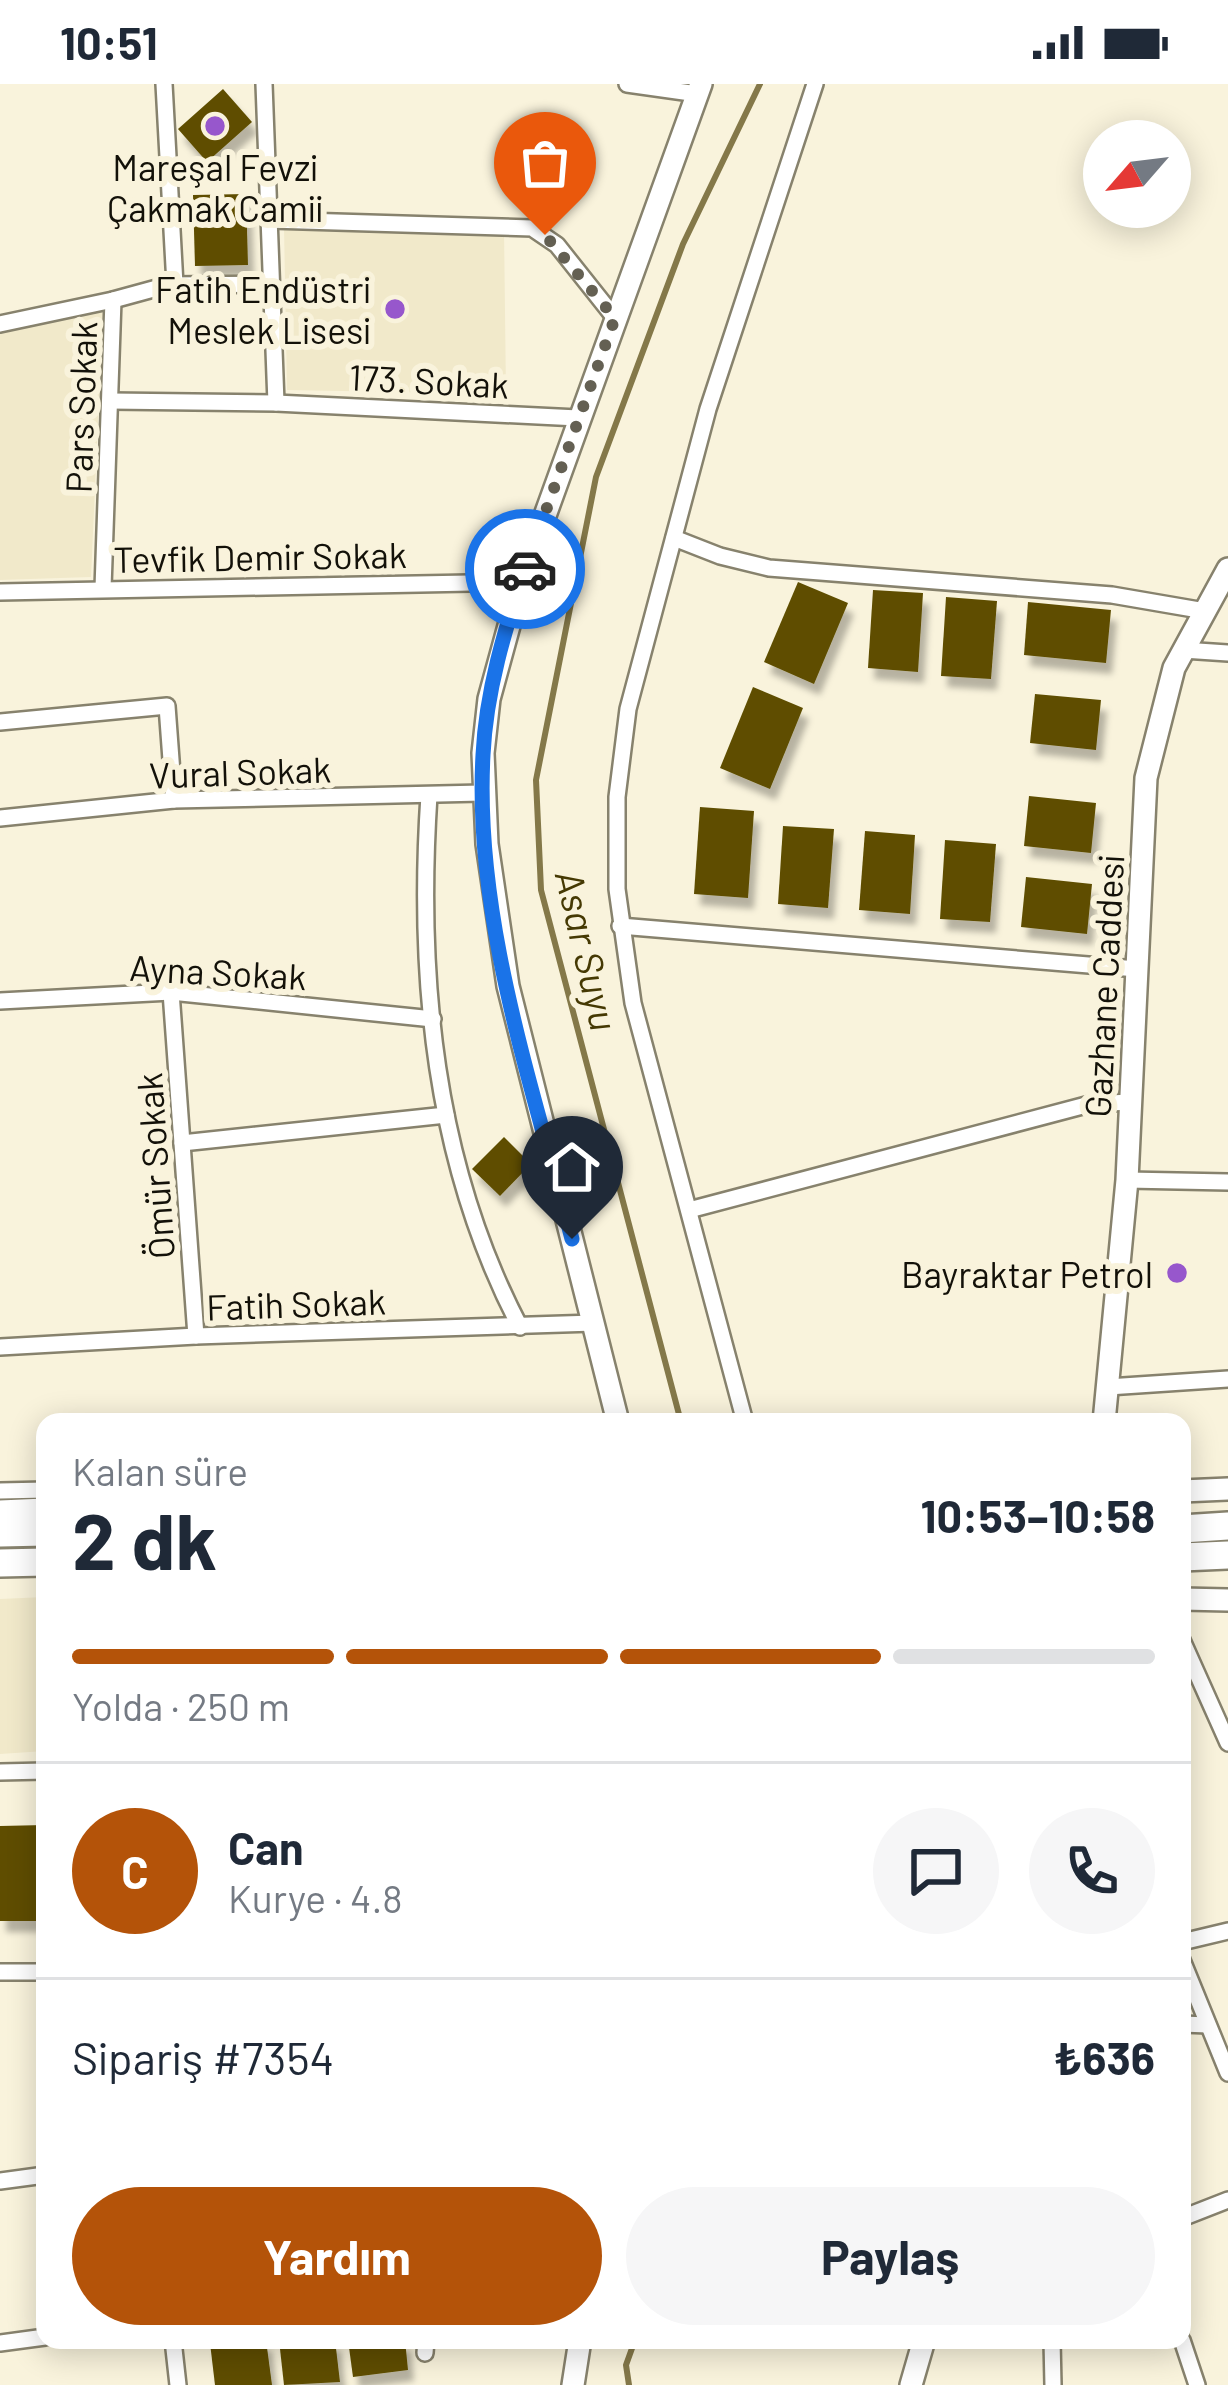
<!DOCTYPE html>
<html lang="tr">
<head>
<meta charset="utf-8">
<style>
	body { margin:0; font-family:Barlow,sans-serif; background:#f6f6f7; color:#1f2937; height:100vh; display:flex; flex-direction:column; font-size:45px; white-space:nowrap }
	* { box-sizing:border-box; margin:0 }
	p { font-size:39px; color:#747a83 }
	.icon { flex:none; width:66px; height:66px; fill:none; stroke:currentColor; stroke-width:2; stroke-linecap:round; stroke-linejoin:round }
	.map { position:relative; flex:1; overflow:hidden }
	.side { position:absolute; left:36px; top:1329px; width:1155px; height:936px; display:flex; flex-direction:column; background:#fff; border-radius:24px; box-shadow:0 6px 30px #0003 }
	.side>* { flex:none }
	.needle { width:78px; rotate:242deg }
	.tools { position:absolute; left:1083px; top:36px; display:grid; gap:24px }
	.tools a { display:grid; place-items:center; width:108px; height:108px; border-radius:50%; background:#fff; box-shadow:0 6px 30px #0003; font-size:60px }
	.pin { position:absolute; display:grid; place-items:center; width:102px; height:102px; color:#fff; margin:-123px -51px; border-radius:50% 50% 50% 0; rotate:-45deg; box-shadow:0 0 12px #0007 }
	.pin .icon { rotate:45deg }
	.courier { position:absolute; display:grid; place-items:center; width:120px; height:120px; margin:-60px; border:9px solid #1a73e8; border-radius:50%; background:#fff; color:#222; box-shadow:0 3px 15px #0007 }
	.head em { font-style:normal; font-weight:700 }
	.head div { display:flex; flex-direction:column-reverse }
	.head { display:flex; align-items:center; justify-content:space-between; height:204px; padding:0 36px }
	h1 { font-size:78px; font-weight:700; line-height:90px }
	.bar { display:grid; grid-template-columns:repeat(4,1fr); gap:18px 12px; align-content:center; height:144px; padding:0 36px }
	.bar i { height:15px; border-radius:9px; background:#e0e1e3 }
	.bar .selected { background:#b45309 }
	.bar p { grid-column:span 4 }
	.line { display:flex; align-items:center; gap:30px; padding:0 36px; border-top:3px solid #e0e1e3 }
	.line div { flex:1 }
	.round { display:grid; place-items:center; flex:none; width:126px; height:126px; border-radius:63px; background:#f6f6f7 }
	.action { display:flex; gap:24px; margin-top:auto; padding:24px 36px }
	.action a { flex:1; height:138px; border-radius:72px; background:#b45309; color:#fff; font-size:48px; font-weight:700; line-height:138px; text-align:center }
	.action a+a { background:#f6f6f7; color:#1f2937 }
	.status { display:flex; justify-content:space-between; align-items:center; height:84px; padding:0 60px; background:#fff; direction:ltr }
	.status svg { height:33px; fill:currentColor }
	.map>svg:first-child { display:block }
	.built { fill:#f1e9ca }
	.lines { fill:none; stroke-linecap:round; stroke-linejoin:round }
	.stream { stroke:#847849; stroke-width:6 }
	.building { fill:#5e4e04; filter:url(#shadow) }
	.street-casing { stroke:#87826d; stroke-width:20 }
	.secondary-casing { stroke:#87826d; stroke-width:26 }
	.highway-casing { stroke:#87826d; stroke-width:32 }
	.street { stroke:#fff; stroke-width:15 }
	.secondary { stroke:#fff; stroke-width:21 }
	.highway { stroke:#fff; stroke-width:27 }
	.done { stroke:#646053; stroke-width:12; stroke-dasharray:0 21.6 }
	.route { stroke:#1a73e8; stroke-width:15 }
	.poi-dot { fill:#9757cc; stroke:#f9f3dc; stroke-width:4.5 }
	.labels { text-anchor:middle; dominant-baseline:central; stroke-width:12; stroke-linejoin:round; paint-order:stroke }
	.poi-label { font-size:36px; fill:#131109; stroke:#f9f3dc; text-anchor:end }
	.street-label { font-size:36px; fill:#131109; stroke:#f9f3dc }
	.water-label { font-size:39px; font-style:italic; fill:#453903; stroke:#f9f3dc }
</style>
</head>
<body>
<div class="status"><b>10:51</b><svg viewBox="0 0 49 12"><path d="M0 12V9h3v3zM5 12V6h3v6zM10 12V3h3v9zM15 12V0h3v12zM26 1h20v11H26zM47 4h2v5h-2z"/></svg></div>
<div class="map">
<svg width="1228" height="2301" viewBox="0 0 1228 2301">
	<defs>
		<filter id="shadow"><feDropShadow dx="6" dy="11" stdDeviation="3" flood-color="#0004"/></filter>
	</defs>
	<rect width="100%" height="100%" fill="#f9f3dc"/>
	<g class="built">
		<path d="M284 143 504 144 506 310 287 306Z"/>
		<path d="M103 227 91 493 0 496V245Z"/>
		<path d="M45 1513V1667L0 1670V1515Z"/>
	</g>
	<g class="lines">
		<g class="stream">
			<path d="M681 1338 541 806 536 696 596 393 683 160 760 0"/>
			<path d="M629 2301 626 2281 635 2256"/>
		</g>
	</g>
	<g class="building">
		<path d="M223 5 252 38 207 78 178 45Z"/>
		<path d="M246 110 248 181 195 182 193 111Z"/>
		<path d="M798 498 848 519 814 600 764 578Z"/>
		<path d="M873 506 923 509 918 588 868 584Z"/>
		<path d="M946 513 997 517 991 595 941 592Z"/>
		<path d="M1028 518 1111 526 1106 579 1024 571Z"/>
		<path d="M753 603 803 624 770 705 720 684Z"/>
		<path d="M1035 610 1101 616 1096 666 1030 659Z"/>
		<path d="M1029 712 1096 719 1091 769 1024 762Z"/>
		<path d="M700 723 754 727 748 814 694 810Z"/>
		<path d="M783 742 834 745 828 824 778 820Z"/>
		<path d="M865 747 915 751 910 830 859 826Z"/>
		<path d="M945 756 996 760 990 838 940 835Z"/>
		<path d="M1026 793 1092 800 1087 850 1021 843Z"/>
		<path d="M504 1053 531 1080 500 1112 472 1085Z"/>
		<path d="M45 1741V1837H0V1742Z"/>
		<path d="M233 2256H266L272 2301H215L210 2259Z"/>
		<path d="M279 2256H335L340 2298 284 2301Z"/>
		<path d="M348 2256H405L408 2286 353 2293Z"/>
	</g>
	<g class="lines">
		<defs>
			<g id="street">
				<path d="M164 0 175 201"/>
				<path d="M264 0 276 319"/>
				<path d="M627 0 698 10"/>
				<path d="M270 136 532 144 557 161 615 234"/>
				<path d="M0 240 113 216 168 201 271 200"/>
				<path d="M110 317 276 319 578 334"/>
				<path d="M674 454 720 472 769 484 1112 511 1205 527"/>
				<path d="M103 504 113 216"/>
				<path d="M0 508 521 498"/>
				<path d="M1183 566 1228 569"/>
				<path d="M0 638 167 622 174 716"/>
				<path d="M429 711C417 893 434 1079 520 1243"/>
				<path d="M0 734 174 716 482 709"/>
				<path d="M620 842 1137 885"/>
				<path d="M171 908 196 1252"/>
				<path d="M0 917 171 908 433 935"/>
				<path d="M182 1059 446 1031"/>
				<path d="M1127 1096 1228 1098"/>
				<path d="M689 1126 1090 1020 1130 1018"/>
				<path d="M0 1263 196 1252 594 1239"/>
				<path d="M1108 1303 1228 1295"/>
				<path d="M745 1338 633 919 617 805V713L628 625 708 325 815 0"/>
				<path d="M0 1407 45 1406"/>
				<path d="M1182 1556 1228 1659"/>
				<path d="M0 1688 45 1687"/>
				<path d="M1182 1858 1228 1847"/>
				<path d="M1182 1876 1228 1989"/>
				<path d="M0 1888H45"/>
				<path d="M1182 1940 1208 1941"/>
				<path d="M0 2097 45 2091"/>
				<path d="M1182 2134 1228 2116"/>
				<path d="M173 2256 178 2301"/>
				<path d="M1052 2256 1053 2301"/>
				<path d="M1182 2256 1197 2301"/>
				<path d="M0 2259 45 2253"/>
				<path d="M425 2269 426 2256"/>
			</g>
			<g id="secondary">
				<path d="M618 1338 508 902 487 760 483 669 489 615 521 498 701 0"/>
				<path d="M1104 1338 1127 1096 1146 694 1174 584 1228 485"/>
				<path d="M1182 1407 1228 1405"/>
				<path d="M0 1427 45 1425"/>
				<path d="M1182 1515 1228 1516"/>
				<path d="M573 2301 580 2256"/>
				<path d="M911 2301 924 2256"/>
			</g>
			<g id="highway">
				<path d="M1182 1445 1228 1442"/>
				<path d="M0 1449 45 1448"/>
				<path d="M1182 1473 1228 1471"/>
				<path d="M0 1479 45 1478"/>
			</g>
		</defs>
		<use href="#street" class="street-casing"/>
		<use href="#secondary" class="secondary-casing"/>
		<use href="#highway" class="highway-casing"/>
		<use href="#street" class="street"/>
		<use href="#secondary" class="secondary"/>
		<use href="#highway" class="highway"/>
	</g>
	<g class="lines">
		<path class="done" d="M525 485 615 234 545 151"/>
		<path class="route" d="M525 485C505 545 486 607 483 671 474 834 532 1000 572 1155"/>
	</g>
	<g class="poi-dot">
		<circle cx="215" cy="42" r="12"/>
		<circle cx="395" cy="225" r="12"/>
		<circle cx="1177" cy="1189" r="12"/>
	</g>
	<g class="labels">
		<g class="poi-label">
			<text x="215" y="82" text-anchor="middle">Mareşal Fevzi<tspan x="215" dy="41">Çakmak Camii</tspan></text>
			<text x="371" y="204">Fatih Endüstri<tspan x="371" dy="41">Meslek Lisesi</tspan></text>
			<text x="1153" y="1189">Bayraktar Petrol</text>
		</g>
		<g class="street-label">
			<text transform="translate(429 296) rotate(3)">173. Sokak</text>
			<text transform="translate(80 323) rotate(-88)">Pars Sokak</text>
			<text transform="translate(260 472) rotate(-1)">Tevfik Demir Sokak</text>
			<text transform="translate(240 687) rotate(-2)">Vural Sokak</text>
			<text transform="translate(218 887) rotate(3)">Ayna Sokak</text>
			<text transform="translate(1103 902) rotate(-87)">Gazhane Caddesi</text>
			<text transform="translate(154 1082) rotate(-94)">Ömür Sokak</text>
			<text transform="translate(296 1219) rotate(-2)">Fatih Sokak</text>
		</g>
		<g class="water-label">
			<text transform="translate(588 866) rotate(77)">Asar Suyu</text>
		</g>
	</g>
</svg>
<div class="tools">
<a><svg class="needle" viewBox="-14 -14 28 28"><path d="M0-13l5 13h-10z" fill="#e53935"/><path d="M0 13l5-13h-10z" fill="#747a83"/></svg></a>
</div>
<div class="pin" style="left:545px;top:151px;background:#ea580c"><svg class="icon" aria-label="bag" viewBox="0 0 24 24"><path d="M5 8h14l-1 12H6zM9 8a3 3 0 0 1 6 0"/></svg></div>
<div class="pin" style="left:572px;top:1155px;background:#1f2937"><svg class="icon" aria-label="home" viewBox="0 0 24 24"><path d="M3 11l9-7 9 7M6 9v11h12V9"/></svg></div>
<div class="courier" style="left:525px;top:485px"><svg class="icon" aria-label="car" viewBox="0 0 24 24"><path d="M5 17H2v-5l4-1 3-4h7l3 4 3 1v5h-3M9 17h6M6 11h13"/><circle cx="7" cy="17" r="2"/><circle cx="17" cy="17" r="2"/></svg></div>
<section class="side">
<div class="head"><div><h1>2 dk</h1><p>Kalan süre</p></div><em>10:53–10:58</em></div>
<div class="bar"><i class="selected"></i><i class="selected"></i><i class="selected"></i><i></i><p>Yolda · 250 m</p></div>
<div class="line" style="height:216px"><b class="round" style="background:#b45309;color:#fff">C</b><div><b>Can</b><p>Kurye · 4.8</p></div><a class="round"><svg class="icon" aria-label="chat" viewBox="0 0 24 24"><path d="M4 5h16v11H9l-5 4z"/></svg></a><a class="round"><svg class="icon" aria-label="phone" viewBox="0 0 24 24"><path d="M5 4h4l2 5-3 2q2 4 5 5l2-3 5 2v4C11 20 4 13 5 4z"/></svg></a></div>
<div class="line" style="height:156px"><div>Sipariş #7354</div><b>₺636</b></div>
<div class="action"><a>Yardım</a><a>Paylaş</a></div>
</section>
</div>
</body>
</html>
